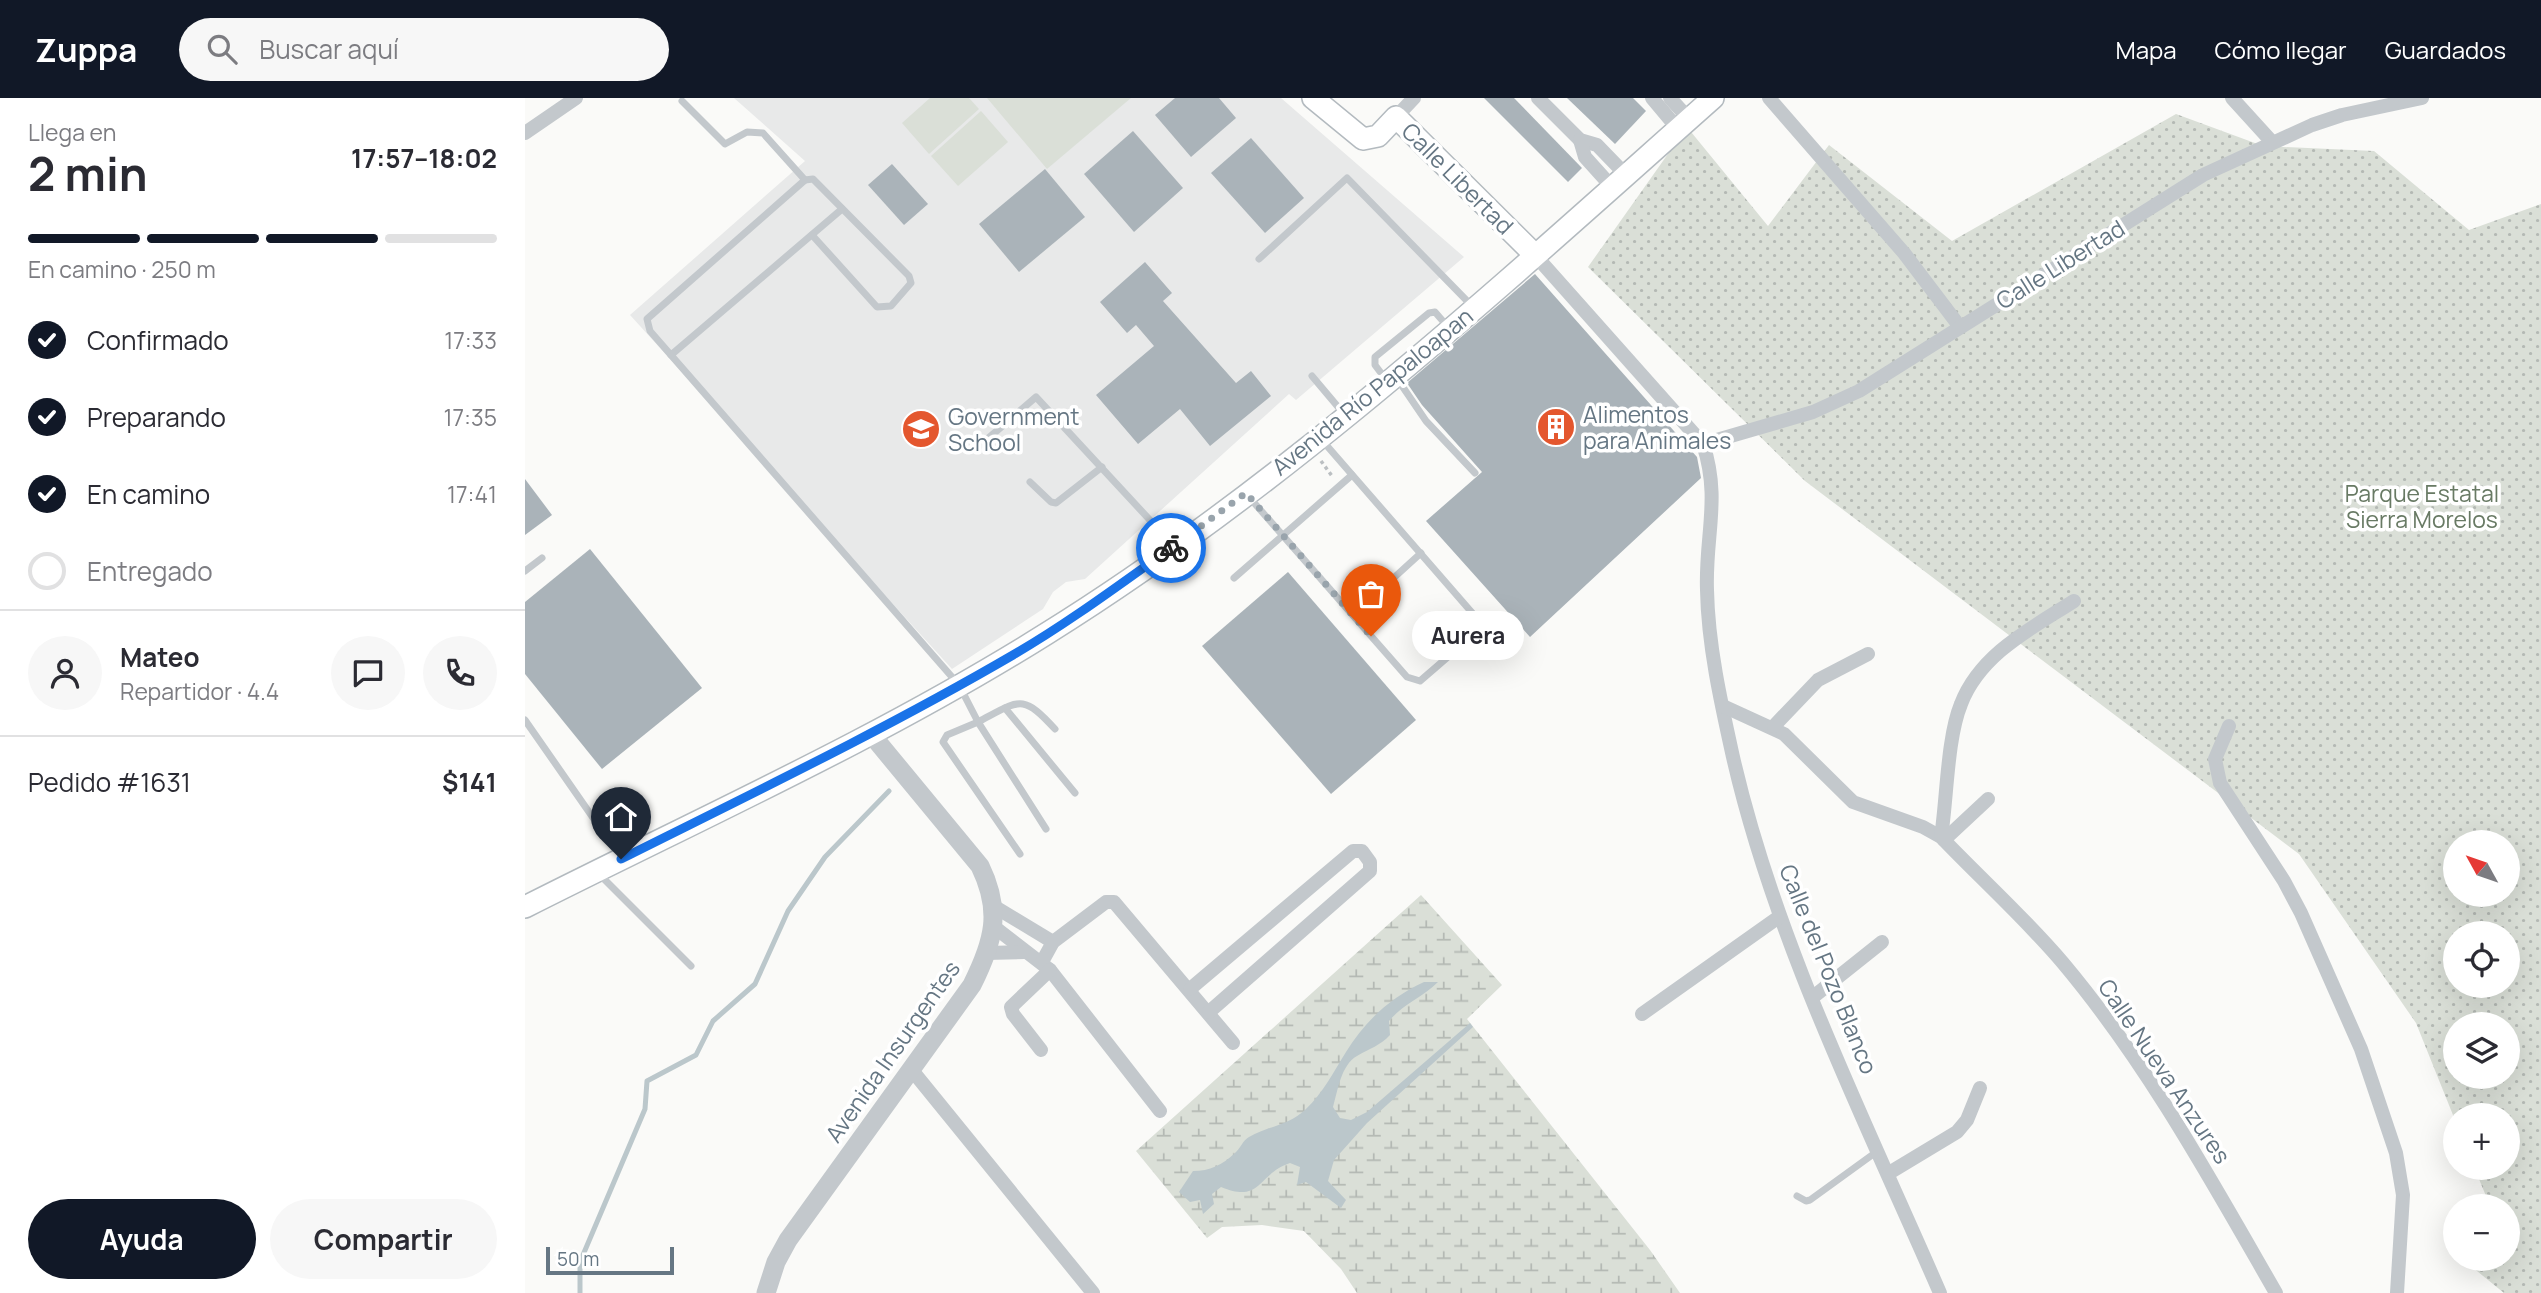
<!DOCTYPE html>
<html lang="es">
<head>
<meta charset="utf-8">
<style>
	body { margin:0; font-family:Manrope,sans-serif; background:#f7f7f7; color:#2b2b33; height:100vh; display:flex; flex-direction:column; font-size:26px; white-space:nowrap }
	* { box-sizing:border-box; margin:0 }
	p { font-size:23px; color:#7c7c81 }
	.icon { flex:none; width:38px; height:38px; fill:none; stroke:currentColor; stroke-width:2; stroke-linecap:round; stroke-linejoin:round }
	.map { position:relative; flex:1; overflow:hidden }
	.side { display:flex; flex-direction:column; background:#fff; width:525px }
	.side>* { flex:none }
	.needle { width:46px; rotate:310deg }
	.tools { position:absolute; left:1918px; top:732px; display:grid; gap:14px }
	.tools a { display:grid; place-items:center; width:77px; height:77px; border-radius:50%; background:#fff; box-shadow:0 7px 28px #0002; font-size:35px }
	.scale { position:absolute; left:21px; bottom:18px; width:128px; box-sizing:border-box; padding-left:7px; border:4px solid #657683; border-top:0; font-size:19px; line-height:24px; white-space:nowrap; color:#657683; -webkit-text-stroke:5px #fff; paint-order:stroke }
	.pin { position:absolute; display:grid; place-items:center; width:60px; height:60px; color:#fff; margin:-72px -30px; border-radius:50% 50% 50% 0; rotate:-45deg; box-shadow:0 0 7px #0007 }
	.pin .icon { rotate:45deg }
	.courier { position:absolute; display:grid; place-items:center; width:70px; height:70px; margin:-35px; border:5px solid #1a73e8; border-radius:50%; background:#fff; color:#222; box-shadow:0 2px 9px #0007 }
	.bubble { position:absolute; height:49px; border-radius:24px; background:#fff; box-shadow:0 7px 28px #0002; font-size:23px; font-weight:700; line-height:49px; text-align:center }
	.head em { font-style:normal; font-weight:700 }
	.head div { display:flex; flex-direction:column-reverse }
	.head { display:flex; align-items:center; justify-content:space-between; height:119px; padding:0 28px }
	h1 { font-size:46px; font-weight:700; line-height:52px }
	.bar { display:grid; grid-template-columns:repeat(4,1fr); gap:10px 7px; align-content:center; height:84px; padding:0 28px }
	.bar i { height:9px; border-radius:5px; background:#e1e1e2 }
	.bar .current { background:#111827 }
	.bar p { grid-column:span 4 }
	.line { display:flex; align-items:center; gap:18px; padding:0 28px; border-top:2px solid #e1e1e2 }
	.line div { flex:1 }
	.round { display:grid; place-items:center; flex:none; width:74px; height:74px; border-radius:37px; background:#f7f7f7 }
	ol { padding:0 28px; list-style:none }
	li { display:flex; align-items:center; gap:21px; height:77px }
	li p { margin-inline-start:auto }
	li .icon { padding:7px; border-radius:50%; background:#111827; color:#fff; stroke-width:4 }
	li:last-child { color:#7c7c81 }
	li i { width:38px; height:38px; border:4px solid #e1e1e2; border-radius:50% }
	.primary-button { display:flex; gap:14px; margin-top:auto; padding:14px 28px }
	.primary-button a { flex:1; height:80px; border-radius:42px; background:#111827; color:#fff; font-size:28px; font-weight:700; line-height:80px; text-align:center }
	.primary-button a+a { background:#f7f7f7; color:#2b2b33 }
	header { display:flex; align-items:center; gap:42px; box-sizing:border-box; height:98px; padding:0 35px; background:#111827; color:#fff }
	header strong { font-size:33px }
	nav { display:flex; gap:38px; margin-inline-start:auto; font-size:24px }
	.search { width:490px; height:63px; background:#f7f7f7; display:flex; align-items:center; gap:18px; box-sizing:border-box; padding:0 24px; border-radius:38px; color:#7c7c81; font-size:26px }
	main { display:flex; flex:1; min-height:0 }
	.map>svg:first-child { display:block }
	.built { fill:#e8e9e9 }
	.grass { fill:url(#grass-dots); fill-rule:evenodd }
	.wetland { fill:url(#wetland-marsh) }
	.garden { fill:#dadfd7 }
	.water { fill:#bbc7cb }
	.lines { fill:none; stroke-linecap:round; stroke-linejoin:round }
	.stream { stroke:#bbc7cb; stroke-width:5 }
	.building { fill:#aab3b9 }
	.secondary-casing { stroke:#b3babf; stroke-width:24 }
	.path { stroke:#bbbfc2; stroke-width:3.5; stroke-dasharray:3.5 3.5; stroke-linecap:butt }
	.service { stroke:#c3c8cc; stroke-width:7 }
	.minor { stroke:#c3c8cc; stroke-width:14 }
	.tertiary { stroke:#c3c8cc; stroke-width:19 }
	.secondary { stroke:#fff; stroke-width:21 }
	.done { stroke:#99a4ac; stroke-width:7; stroke-dasharray:0 12.6 }
	.route { stroke:#1a73e8; stroke-width:9 }
	.labels { text-anchor:middle; dominant-baseline:central; stroke-width:7; stroke-linejoin:round; paint-order:stroke }
	.street-label { font-size:23px; fill:#657683; stroke:#fff }
	.poi-label { font-size:23px; fill:#657683; stroke:#fff; text-anchor:start }
	.park-label { font-size:23px; fill:#687a64; stroke:#fff }
</style>
</head>
<body>
<header>
<strong>Zuppa</strong>
<div class="search"><svg class="icon" aria-label="search" viewBox="0 0 24 24"><circle cx="10" cy="10" r="6"/><path d="M15 15l6 6"/></svg>Buscar aquí</div>
<nav><a>Mapa</a><a>Cómo llegar</a><a>Guardados</a></nav>
</header>
<main>
<section class="side">
<div class="head"><div><h1>2 min</h1><p>Llega en</p></div><em>17:57–18:02</em></div>
<div class="bar"><i class="current"></i><i class="current"></i><i class="current"></i><i></i><p>En camino · 250 m</p></div>
<ol>
<li><svg class="icon" aria-label="check" viewBox="0 0 24 24"><path d="M5 12l5 5 9-10"/></svg>Confirmado<p>17:33</p></li>
<li><svg class="icon" aria-label="check" viewBox="0 0 24 24"><path d="M5 12l5 5 9-10"/></svg>Preparando<p>17:35</p></li>
<li><svg class="icon" aria-label="check" viewBox="0 0 24 24"><path d="M5 12l5 5 9-10"/></svg>En camino<p>17:41</p></li>
<li><i></i>Entregado</li>
</ol>
<div class="line" style="height:126px"><a class="round"><svg class="icon" aria-label="person" viewBox="0 0 24 24"><circle cx="12" cy="8" r="4"/><path d="M4 21q1-7 8-7t8 7"/></svg></a><div><b>Mateo</b><p>Repartidor · 4.4</p></div><a class="round"><svg class="icon" aria-label="chat" viewBox="0 0 24 24"><path d="M4 5h16v11H9l-5 4z"/></svg></a><a class="round"><svg class="icon" aria-label="phone" viewBox="0 0 24 24"><path d="M5 4h4l2 5-3 2q2 4 5 5l2-3 5 2v4C11 20 4 13 5 4z"/></svg></a></div>
<div class="line" style="height:91px"><div>Pedido #1631</div><b>$141</b></div>
<div class="primary-button"><a>Ayuda</a><a>Compartir</a></div>
</section>
<div class="map">
<svg width="2016" height="1195" viewBox="0 0 2016 1195">
	<defs>
		<pattern id="grass-dots" width="8" height="8" patternUnits="userSpaceOnUse" patternTransform="scale(1.75)"><rect width="8" height="8" fill="#dadfd7"/><path d="M2 2h.1M6 6h.1" fill="none" stroke="#b4b9b4" stroke-width="1.8" stroke-linecap="round"/></pattern>
		<pattern id="wetland-marsh" width="20" height="14" patternUnits="userSpaceOnUse" patternTransform="scale(1.75)"><rect width="20" height="14" fill="#dadfd7"/><path d="M1 5h8M5 5V1M11 12h8M15 12V8" fill="none" stroke="#b4b9b4"/></pattern>
	</defs>
	<rect width="100%" height="100%" fill="#fafaf8"/>
	<path class="built" d="M209 0H756L939 159 771 302 764 296 560 481 541 484 528 494 518 511 427 571 105 217 280 63Z"/>
	<path class="grass" d="M1651 16 1738 48 1849 53 1944 132 2016 106V1195H1979L1936 1160H1983V1108H1956L1961 1098 1949 1069H1983V1017H1930V1022L1891 925 1774 756 1280 383 1063 169 1162 29 1243 128 1304 47 1427 143ZM1930 744H1983V796H1930ZM1930 835H1983V887H1930ZM1930 926H1983V978H1930Z"/>
	<path class="wetland" d="M896 797 977 887 942 921 1125 1152 1155 1195H832L816 1171 779 1133 737 1127 697 1129 682 1140 611 1053Z"/>
	<g class="garden">
		<path d="M405 0H444L454 11 404 56 377 25Z"/>
		<path d="M462 0H606L522 71Z"/>
		<path d="M456 13 483 44 433 88 406 58Z"/>
	</g>
	<path class="water" d="M899 884H913C898 899 878 906 864 923L865 937C855 948 845 950 832 958 816 967 813 992 808 1009L815 1020 826 1022 842 1014 945 925 948 929 842 1025 809 1062 803 1083 821 1102 816 1110 781 1084 772 1087 775 1069 765 1065C732 1076 737 1106 696 1089L687 1096 689 1106 678 1116 675 1102 665 1104 654 1094 668 1073C685 1073 697 1067 710 1055 715 1051 718 1042 724 1039 743 1028 763 1028 781 1011 798 995 809 973 821 954 840 923 866 899 899 884Z"/>
	<g class="lines">
		<path class="stream" d="M55 1195V1164L120 1011 122 983 171 957 188 923 230 886 263 813 300 759 364 693"/>
	</g>
	<g class="building">
		<path d="M650 0H694L711 20 666 59 630 17Z"/>
		<path d="M959 0H989L1057 70 1043 84Z"/>
		<path d="M1042 0H1108L1121 13 1090 46Z"/>
		<path d="M608 33 658 90 609 134 559 76Z"/>
		<path d="M726 40 779 100 740 135 686 75Z"/>
		<path d="M367 66 403 106 379 127 343 87Z"/>
		<path d="M520 71 560 119 494 174 454 126Z"/>
		<path d="M620 164 647 195 638 203 711 285 726 273 746 298 685 348 655 311 613 346 571 297 629 248 611 227 602 235 575 204Z"/>
		<path d="M1010 176 1172 359 1176 380 1005 539 901 423 957 374 897 307 882 285Z"/>
		<path d="M0 381 27 417 0 437Z"/>
		<path d="M65 451 177 590 77 671 0 576V504Z"/>
		<path d="M763 474 891 622 806 696 677 548Z"/>
	</g>
	<g class="lines">
		<defs>
			<g id="secondary">
				<path d="M788 0 838 41 853 38 871 19 1010 157"/>
				<path d="M0 809C174 721 355 640 521 536 762 386 976 188 1188 0"/>
			</g>
		</defs>
		<use href="#secondary" class="secondary-casing"/>
		<path class="path" d="M796 363 807 378"/>
		<g class="service">
			<path d="M157 3 200 46 222 34 238 35 280 82 288 81 384 178 386 185 366 208 352 209 287 137"/>
			<path d="M280 82 122 221 125 233 434 587 453 624 422 637 418 644 495 756"/>
			<path d="M734 161 822 80 948 209"/>
			<path d="M146 257 317 111"/>
			<path d="M787 278 819 316"/>
			<path d="M871 279 901 323 950 375"/>
			<path d="M862 283 850 267V259L904 215 910 214 923 229"/>
			<path d="M453 349 511 299 648 447"/>
			<path d="M505 384 526 404 531 405 577 369"/>
			<path d="M724 399 882 579 895 583 954 532 956 525 796 341"/>
			<path d="M0 473 17 460"/>
			<path d="M709 480 827 377"/>
			<path d="M828 517 896 455"/>
			<path d="M480 610 550 695"/>
			<path d="M0 622 96 760"/>
			<path d="M521 731 453 624C495 602 497 595 530 631"/>
			<path d="M74 776 166 868"/>
			<path d="M1272 1098 1281 1103 1285 1102 1354 1052"/>
		</g>
		<g class="minor">
			<path d="M1013 0 1055 42 1072 47 1101 77"/>
			<path d="M1127 0 1153 31"/>
			<path d="M1145 0 1164 21"/>
			<path d="M1244 0 1379 155 1435 229"/>
			<path d="M1707 0 1747 44"/>
			<path d="M871 19 889 0"/>
			<path d="M0 35 51 0"/>
			<path d="M1055 42 1060 59 1087 89"/>
			<path d="M1010 157 1178 346C1196 400 1180 438 1182 492 1183 547 1196 605 1208 659 1250 843 1340 1022 1415 1195"/>
			<path d="M1178 346 1288 314 1334 293 1678 77 1787 27 1817 17 1897 0"/>
			<path d="M1198 608 1259 636 1328 704 1398 729 1416 739C1456 781 1500 820 1538 865 1622 965 1686 1082 1751 1195"/>
			<path d="M1249 628 1293 582 1343 556"/>
			<path d="M1704 628 1690 661 1695 685 1759 783 1776 815 1836 951 1871 1055 1878 1097 1872 1195"/>
			<path d="M1416 739C1422 701 1422 640 1436 606 1455 556 1507 530 1549 503"/>
			<path d="M1419 742 1463 701"/>
			<path d="M470 809 528 844"/>
			<path d="M468 828 525 872 635 1013"/>
			<path d="M461 855 499 854"/>
			<path d="M517 864 528 844 581 804H589L708 945"/>
			<path d="M665 891 828 753H837L845 764V773L684 914"/>
			<path d="M1288 899 1357 844"/>
			<path d="M1117 916 1254 819"/>
			<path d="M516 952 488 916 486 909 525 872"/>
			<path d="M386 971 568 1195"/>
			<path d="M1364 1075 1432 1034 1442 1022 1455 990"/>
		</g>
		<path class="tertiary" d="M241 1195 251 1164 263 1142 447 887C469 843 477 813 455 768L346 636"/>
		<use href="#secondary" class="secondary"/>
	</g>
	<g class="lines">
		<path class="done" d="M646 450 721 395 846 538"/>
		<path class="route" d="M96 761C228 695 361 631 488 557 543 525 594 487 646 450"/>
	</g>
	<defs>
		<symbol id="building-disc" viewBox="-11 -11 22 22"><circle r="9.5" fill="#e4572e" stroke="#fff"/><path d="M-4-6H4V6H1V3H-1V6H-4ZM-2.5-4.3h1.7v1.8h-1.7ZM.8-4.3h1.7v1.8H.8ZM-2.5-1h1.7V.8h-1.7ZM.8-1h1.7V.8H.8Z" fill="#fff"/></symbol>
		<symbol id="school-disc" viewBox="-11 -11 22 22"><circle r="9.5" fill="#e4572e" stroke="#fff"/><path d="M0-5L7-2L0 1L-7-2ZM-4 1L0 2.5L4 1V4Q0 6-4 4Z" fill="#fff"/></symbol>
	</defs>
	<g fill-rule="evenodd">
		<use href="#building-disc" x="1009" y="307" width="44" height="44"/>
		<use href="#school-disc" x="374" y="309" width="44" height="44"/>
	</g>
	<g class="labels">
		<g class="street-label">
			<text transform="translate(933 80) rotate(45)">Calle Libertad</text>
			<text transform="translate(1535 166) rotate(-32)">Calle Libertad</text>
			<text transform="translate(847 293) rotate(-39)">Avenida Río Papaloapan</text>
			<text transform="translate(1304 871) rotate(68)">Calle del Pozo Blanco</text>
			<text transform="translate(367 953) rotate(-55)">Avenida Insurgentes</text>
			<text transform="translate(1640 973) rotate(56)">Calle Nueva Anzures</text>
		</g>
		<g class="poi-label">
			<text x="1058" y="316">Alimentos<tspan x="1058" dy="26">para Animales</tspan></text>
			<text x="423" y="318">Government<tspan x="423" dy="26">School</tspan></text>
		</g>
		<g class="park-label">
			<text x="1897" y="395">Parque Estatal<tspan x="1897" dy="26">Sierra Morelos</tspan></text>
		</g>
	</g>
</svg>
<div class="tools">
<a><svg class="needle" viewBox="-14 -14 28 28"><path d="M0-13l5 13h-10z" fill="#e53935"/><path d="M0 13l5-13h-10z" fill="#7c7c81"/></svg></a>
<a><svg class="icon" aria-label="locate" viewBox="0 0 24 24"><circle cx="12" cy="12" r="6"/><path d="M12 2v4M12 18v4M2 12h4M18 12h4"/></svg></a>
<a><svg class="icon" aria-label="layers" viewBox="0 0 24 24"><path d="M12 4l9 5-9 5-9-5zM3 14l9 5 9-5"/></svg></a>
<a>+</a>
<a>−</a>
</div>
<div class="scale">50 m</div>
<div class="pin" style="left:846px;top:538px;background:#ea580c"><svg class="icon" aria-label="bag" viewBox="0 0 24 24"><path d="M5 8h14l-1 12H6zM9 8a3 3 0 0 1 6 0"/></svg></div>
<div class="pin" style="left:96px;top:761px;background:#1f2937"><svg class="icon" aria-label="home" viewBox="0 0 24 24"><path d="M3 11l9-7 9 7M6 9v11h12V9"/></svg></div>
<div class="courier" style="left:646px;top:450px"><svg class="icon" aria-label="bike" viewBox="0 0 24 24"><circle cx="6" cy="16" r="4"/><circle cx="18" cy="16" r="4"/><path d="M6 16l4-8h5l3 8M10 8l3 8H6M13 5h3"/></svg></div>
<div class="bubble" style="left:887px;top:513px;width:112px">Aurera</div>
</div>
</main>
</body>
</html>
